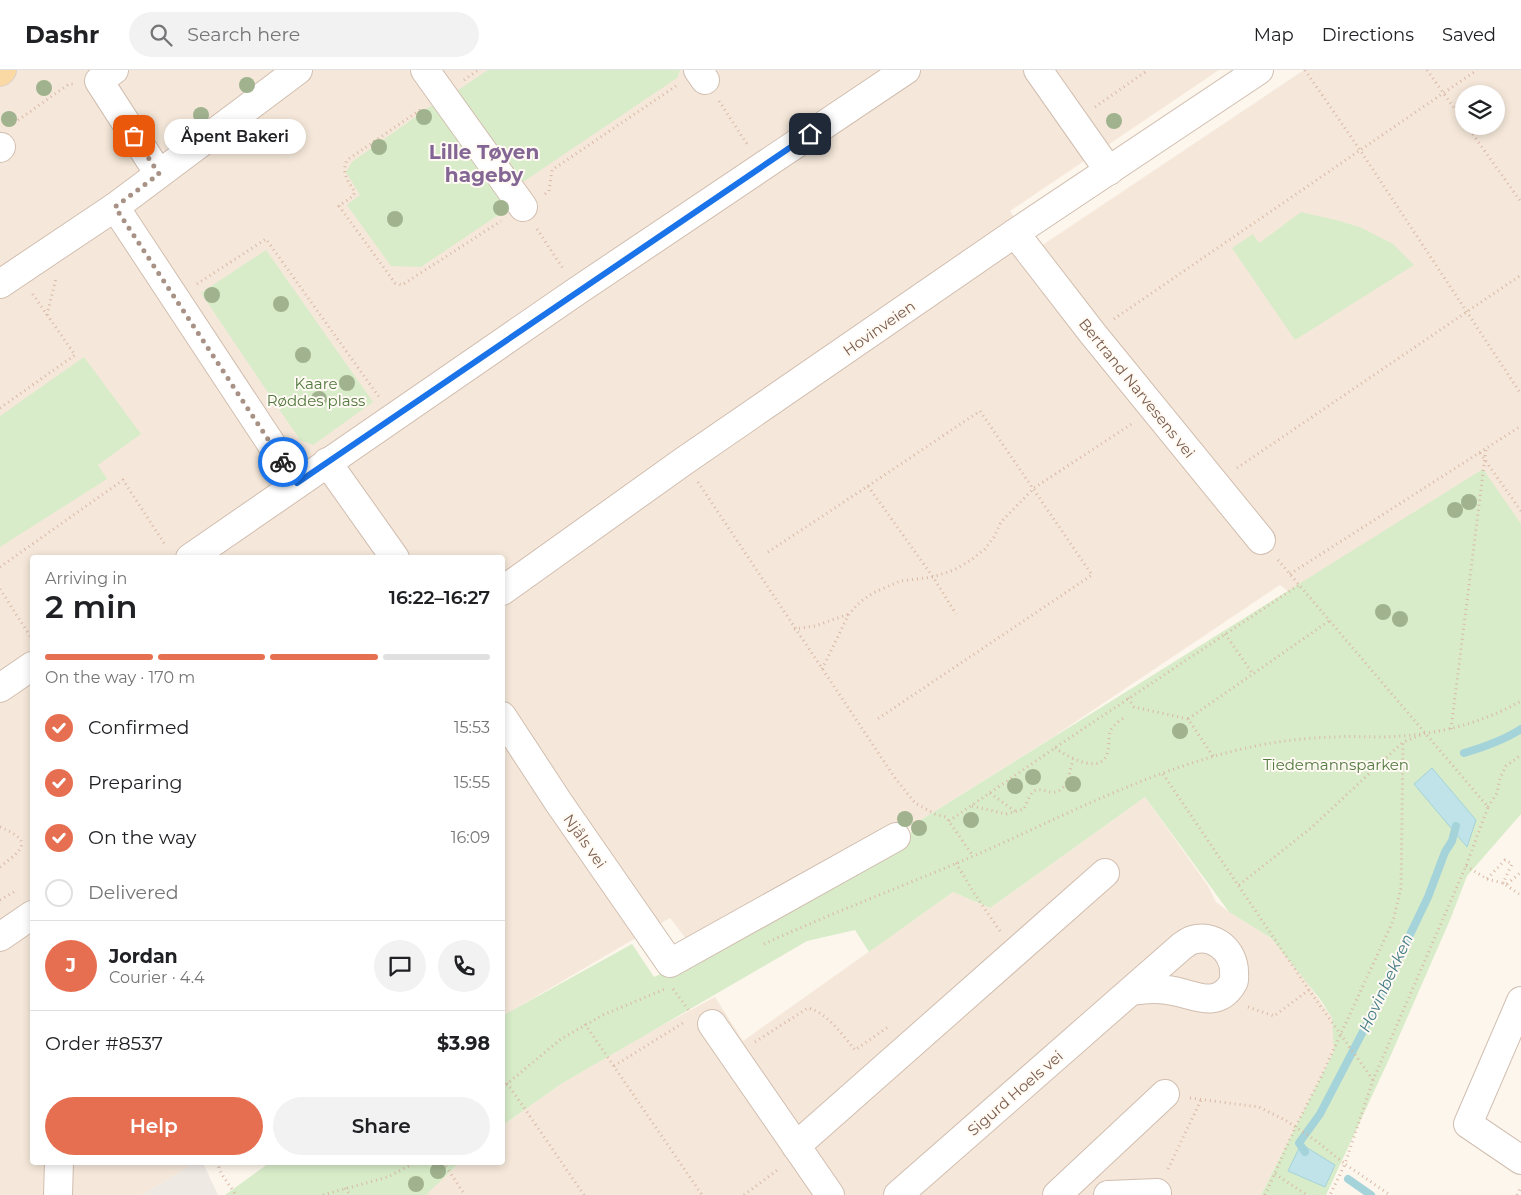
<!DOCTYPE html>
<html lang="en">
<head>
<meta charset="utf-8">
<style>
	body { margin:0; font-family:Montserrat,sans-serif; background:#f2f2f2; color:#202124; height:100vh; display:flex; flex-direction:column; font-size:19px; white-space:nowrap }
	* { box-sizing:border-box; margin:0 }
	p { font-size:16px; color:#757577 }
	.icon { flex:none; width:28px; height:28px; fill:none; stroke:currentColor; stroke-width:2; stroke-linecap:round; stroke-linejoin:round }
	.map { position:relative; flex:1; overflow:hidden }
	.drawer { position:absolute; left:30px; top:485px; width:475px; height:610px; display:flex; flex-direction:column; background:#fff; border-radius:5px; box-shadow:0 2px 8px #0003 }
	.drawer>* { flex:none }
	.controls { position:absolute; left:1455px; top:15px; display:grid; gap:10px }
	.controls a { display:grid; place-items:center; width:50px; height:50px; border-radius:50%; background:#fff; box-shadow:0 2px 8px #0003; font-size:25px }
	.pin { position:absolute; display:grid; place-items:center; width:42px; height:42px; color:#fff; margin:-21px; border-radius:10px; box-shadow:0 2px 8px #0006 }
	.courier { position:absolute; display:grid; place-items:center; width:50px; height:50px; margin:-25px; border:4px solid #1a73e8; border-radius:50%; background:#fff; color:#222; box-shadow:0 1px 6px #0007 }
	.bubble { position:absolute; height:35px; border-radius:18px; background:#fff; box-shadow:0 2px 8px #0003; font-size:16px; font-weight:600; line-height:35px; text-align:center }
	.summary em { font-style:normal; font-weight:600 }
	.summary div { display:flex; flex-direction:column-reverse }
	.summary { display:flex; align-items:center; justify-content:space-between; height:85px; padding:0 15px }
	h1 { font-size:32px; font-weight:600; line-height:38px }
	.bar { display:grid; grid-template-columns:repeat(4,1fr); gap:8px 5px; align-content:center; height:60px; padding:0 15px }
	.bar i { height:6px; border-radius:4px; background:#e0e0e0 }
	.bar .current { background:#e76f51 }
	.bar p { grid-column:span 4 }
	.line { display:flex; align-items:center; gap:12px; padding:0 15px; border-top:1px solid #e0e0e0 }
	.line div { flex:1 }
	.round { display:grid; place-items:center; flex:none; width:52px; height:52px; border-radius:26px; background:#f2f2f2 }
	ol { padding:0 15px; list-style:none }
	li { display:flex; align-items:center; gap:15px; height:55px }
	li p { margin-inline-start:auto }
	li .icon { padding:5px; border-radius:50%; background:#e76f51; color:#fff; stroke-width:4 }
	li:last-child { color:#757577 }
	li i { width:28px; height:28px; border:2px solid #e0e0e0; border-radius:50% }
	.primary-button { display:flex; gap:10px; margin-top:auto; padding:10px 15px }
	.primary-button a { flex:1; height:58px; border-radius:30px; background:#e76f51; color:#fff; font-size:20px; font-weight:600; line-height:58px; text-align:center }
	.primary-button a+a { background:#f2f2f2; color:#202124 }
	header { display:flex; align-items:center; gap:30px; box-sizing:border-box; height:70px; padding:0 25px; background:#fff; border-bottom:1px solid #e0e0e0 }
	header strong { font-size:24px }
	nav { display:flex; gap:28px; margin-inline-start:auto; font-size:18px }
	.search { width:350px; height:45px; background:#f2f2f2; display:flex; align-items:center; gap:12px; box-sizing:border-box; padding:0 18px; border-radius:28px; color:#757577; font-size:19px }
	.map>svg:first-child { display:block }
	.residential { fill:#f5e8da; fill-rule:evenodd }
	.industrial { fill:#efe9e4 }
	.green { fill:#d8ecc9 }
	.water { fill:#bfe3e8; stroke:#a5d3da }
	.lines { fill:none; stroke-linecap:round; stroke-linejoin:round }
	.stream { stroke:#a5d3da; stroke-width:8 }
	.minor-casing { stroke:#d1beb0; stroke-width:30 }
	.major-casing { stroke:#dad1cd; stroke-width:30 }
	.path { stroke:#d9b8a5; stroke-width:3; stroke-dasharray:1 4; stroke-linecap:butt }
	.minor { stroke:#fff; stroke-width:28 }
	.major { stroke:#fbd9a5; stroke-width:28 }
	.tree { fill:#a0b28e }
	.done { stroke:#a89285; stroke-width:5; stroke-dasharray:0 9 }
	.route { stroke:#1a73e8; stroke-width:6 }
	.labels { text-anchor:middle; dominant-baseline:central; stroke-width:4; stroke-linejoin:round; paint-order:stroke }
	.street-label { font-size:15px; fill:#7a5c4d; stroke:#fffaf3 }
	.park-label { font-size:15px; fill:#537a41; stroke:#fffaf3 }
	.water-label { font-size:16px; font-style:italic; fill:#437c86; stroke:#fffaf3 }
	.district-label { font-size:20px; font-weight:bold; fill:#846695; stroke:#fffaf3 }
</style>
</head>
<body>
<header>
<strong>Dashr</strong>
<div class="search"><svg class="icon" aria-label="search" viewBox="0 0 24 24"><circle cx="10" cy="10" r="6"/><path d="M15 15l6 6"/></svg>Search here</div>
<nav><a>Map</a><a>Directions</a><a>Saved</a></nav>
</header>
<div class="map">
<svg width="1521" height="1125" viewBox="0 0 1521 1125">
	<rect width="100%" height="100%" fill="#fdf6ec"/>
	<g class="residential">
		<path d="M0 0H1219L1010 141 1035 180 1304 0H1521V628L1449 651 1280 515 1053 667 916 753 688 871 670 848 503 946 502 488H32V1092L194 1093 142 1125H0ZM1464 24H1496V56H1464Z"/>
		<path d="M1145 727 1208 816 1216 832 1229 842 1271 868 1300 902 1332 948 1335 965 1334 981 1261 1125H422L460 1093 502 1092 503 1055 561 1014 646 964 715 927 743 971 953 822 990 838Z"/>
	</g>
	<path class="industrial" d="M194 1093H203L218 1125H142Z"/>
	<g class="green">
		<path d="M488 0H680L677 8 517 116 452 24Z"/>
		<path d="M435 33 506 136 504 141 421 197 391 196 347 135 360 125 346 102 352 92Z"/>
		<path d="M1301 142 1340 151 1362 158 1393 174 1414 195 1295 270 1232 178 1253 164 1259 173Z"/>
		<path d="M266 180 373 332 313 375 300 370 201 223Z"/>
		<path d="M84 287 141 364 98 395 107 409 0 477V346Z"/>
		<path d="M1483 399 1521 454V744L1467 806 1450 850 1390 987 1326 1125H1261L1334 981 1332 948 1320 929 1271 868 1229 842 1145 727 990 838 953 822 869 882 855 860 807 871 561 1014 503 1055 502 946 632 874 654 907 691 890 826 819 910 765 916 753Z"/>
		<path d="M269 1093V1092L459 1093 426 1125H225Z"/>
	</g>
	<g class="water">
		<path d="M1432 698 1476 750 1467 777 1414 714Z"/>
		<path d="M1301 1074 1335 1095 1325 1117 1288 1101Z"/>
	</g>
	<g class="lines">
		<g class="stream">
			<path d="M1464 683C1484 677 1504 670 1521 659"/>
			<path d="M1305 1082 1299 1073 1320 1044 1370 948 1428 827 1445 782 1452 771 1456 756"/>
			<path d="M1348 1109 1371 1125"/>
		</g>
		<defs>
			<g id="minor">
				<path d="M114 0 99 11 159 104"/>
				<path d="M425 0 523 137"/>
				<path d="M698 0 705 10"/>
				<path d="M1038 0 1109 101"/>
				<path d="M0 78 1 77"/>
				<path d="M115 137 297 413"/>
				<path d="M1015 163 1093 264 1261 470"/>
				<path d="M0 214 115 137 298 0"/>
				<path d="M327 392 395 488"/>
				<path d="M190 488 577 221 906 0"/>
				<path d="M502 521 684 391 1015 163 1259 0"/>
				<path d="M0 618 32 596"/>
				<path d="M502 646 559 733 670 893 896 767"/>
				<path d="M0 867 32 845"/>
				<path d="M1521 931 1468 1054 1521 1090"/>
				<path d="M712 954 830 1125"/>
				<path d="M796 1076 1105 803"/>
				<path d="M58 1125 59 1092"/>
				<path d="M898 1125 1182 876C1185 874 1189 871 1192 870 1214 863 1234 881 1234 902 1234 906 1235 910 1233 913 1216 942 1191 922 1167 920 1155 918 1144 919 1132 921"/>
				<path d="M1057 1125 1165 1024"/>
				<path d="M1108 1125 1157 1123"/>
			</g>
			<path id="major" d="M0 2 2 0"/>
		</defs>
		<use href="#minor" class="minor-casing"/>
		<use href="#major" class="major-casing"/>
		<g class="path">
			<path d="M1305 0 1360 80 1521 324"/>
			<path d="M1427 0 1464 52"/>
			<path d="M464 10 478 0"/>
			<path d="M719 31 747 74"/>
			<path d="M1095 37 1148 0"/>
			<path d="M420 40 347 90C341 103 348 111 355 122L353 126 339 136 395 213 402 215 501 151"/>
			<path d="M14 53 69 14H73"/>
			<path d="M1467 56 1521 132"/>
			<path d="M545 124 549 121 552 100 676 16"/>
			<path d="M537 159 564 200"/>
			<path d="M197 214 266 169 379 327"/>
			<path d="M47 245 56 208"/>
			<path d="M1114 249 1477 0"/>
			<path d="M0 338 75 285 32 223"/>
			<path d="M1480 383 1521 441"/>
			<path d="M1237 398 1521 205"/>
			<path d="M698 412 895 708 915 733 935 744 946 747 973 786"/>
			<path d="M868 416 980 341 1092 505 876 650"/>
			<path d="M768 482 868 416 933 507 956 544"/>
			<path d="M1278 490 1488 737 1466 796 1373 1010 1345 1094 1390 1125"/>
			<path d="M0 497 123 410 166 476"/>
			<path d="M1290 504 1521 356"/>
			<path d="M0 519 32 569"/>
			<path d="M794 559 815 556 849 544"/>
			<path d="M1225 564 1253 604"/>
			<path d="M822 599 849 544 860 532 873 523 900 511 933 507 954 500 971 490 985 479 994 467 1001 452 1034 418 1133 353"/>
			<path d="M1128 628 1134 637 1188 649"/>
			<path d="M1451 659 1486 379"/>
			<path d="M1055 678C1067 686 1103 708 1108 680 1110 673 1107 663 1113 657 1116 653 1121 650 1125 647"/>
			<path d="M1213 686 1188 649 1329 551"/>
			<path d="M1163 704 1309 920 1373 1010"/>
			<path d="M990 723 1016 742"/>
			<path d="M972 736 1006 744 1024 739C1027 733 1029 725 1034 721 1039 718 1045 721 1050 722 1067 725 1070 701 1073 689"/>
			<path d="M1488 737 1497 723 1500 708 1506 696 1521 685"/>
			<path d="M949 751 1062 673 1299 515"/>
			<path d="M0 757C34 771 23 779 0 797"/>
			<path d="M956 793 974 823 1000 861"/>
			<path d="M1466 796 1487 809 1505 790 1512 794 1503 813 1506 815 1521 802"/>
			<path d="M1487 809 1503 813"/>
			<path d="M1239 815 1311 758 1402 673"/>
			<path d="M1506 815 1519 824"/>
			<path d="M0 830 14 822 16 823"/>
			<path d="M764 874C834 842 906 815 976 785 1057 749 1137 707 1222 684 1258 674 1296 668 1334 667 1350 666 1366 667 1382 667 1431 666 1479 655 1521 631"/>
			<path d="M673 919 690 942"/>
			<path d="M1248 937 1274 946 1309 920"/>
			<path d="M585 954 702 1125"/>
			<path d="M755 972 808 938C828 943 842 965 855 980L888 957"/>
			<path d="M614 996 686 951"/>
			<path d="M507 1013 584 1125"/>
			<path d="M502 1018 561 969 603 945 665 919"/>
			<path d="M1190 1028 1259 1037 1285 1050 1315 1070 1345 1094 1330 1125"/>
			<path d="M217 1092 221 1103 236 1125"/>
			<path d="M443 1092 465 1125"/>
			<path d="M1168 1099 1201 1030"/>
			<path d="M1275 1104 1307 1125"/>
			<path d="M345 1118 350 1125"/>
			<path d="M323 1125 388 1107 416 1092"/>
			<path d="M744 1125 780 1098"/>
			<path d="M1265 1125 1295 1058 1319 1011 1393 851 1401 818 1403 672 1421 665"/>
			<path d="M1517 1125 1521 1117"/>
		</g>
		<use href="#minor" class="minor"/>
		<use href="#major" class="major"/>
	</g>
	<g class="tree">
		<circle cx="247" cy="15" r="8"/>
		<circle cx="44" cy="18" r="8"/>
		<circle cx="201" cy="45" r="8"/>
		<circle cx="424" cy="47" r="8"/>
		<circle cx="9" cy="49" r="8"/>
		<circle cx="1114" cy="51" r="8"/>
		<circle cx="379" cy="77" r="8"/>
		<circle cx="501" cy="138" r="8"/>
		<circle cx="395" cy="149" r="8"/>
		<circle cx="212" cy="225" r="8"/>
		<circle cx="281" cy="234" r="8"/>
		<circle cx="303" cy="285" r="8"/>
		<circle cx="347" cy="313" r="8"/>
		<circle cx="319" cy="329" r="8"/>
		<circle cx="1469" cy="432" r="8"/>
		<circle cx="1455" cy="440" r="8"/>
		<circle cx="1383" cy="542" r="8"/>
		<circle cx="1400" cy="549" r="8"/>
		<circle cx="1180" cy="661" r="8"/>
		<circle cx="1033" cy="707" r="8"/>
		<circle cx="1073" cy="714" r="8"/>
		<circle cx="1015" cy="716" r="8"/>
		<circle cx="905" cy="749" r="8"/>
		<circle cx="971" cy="750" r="8"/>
		<circle cx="919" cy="758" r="8"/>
		<circle cx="438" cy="1101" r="8"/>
		<circle cx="416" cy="1114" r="8"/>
	</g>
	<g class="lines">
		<path class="done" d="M134 66 159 104 115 137 283 392"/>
		<path class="route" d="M283 392 297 413 810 64"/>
	</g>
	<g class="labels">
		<g class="street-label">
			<text transform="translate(879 258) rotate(-35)">Hovinveien</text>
			<text transform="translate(1137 318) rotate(51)">Bertrand Narvesens vei</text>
			<text transform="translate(585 771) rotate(55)">Njåls vei</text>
			<text transform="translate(1015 1023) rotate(-41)">Sigurd Hoels vei</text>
		</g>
		<g class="park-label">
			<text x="316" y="313">Kaare<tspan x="316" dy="17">Røddes plass</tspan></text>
			<text x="1336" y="694">Tiedemannsparken</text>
		</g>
		<g class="water-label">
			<text transform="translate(1386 913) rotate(-65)">Hovinbekken</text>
		</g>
		<g class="district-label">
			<text x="484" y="82">Lille Tøyen<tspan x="484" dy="23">hageby</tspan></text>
		</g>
	</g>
</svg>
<div class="controls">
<a><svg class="icon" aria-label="layers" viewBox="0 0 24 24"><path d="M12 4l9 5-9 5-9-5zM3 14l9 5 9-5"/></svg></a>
</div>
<div class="pin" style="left:134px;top:66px;background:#ea580c"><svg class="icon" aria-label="bag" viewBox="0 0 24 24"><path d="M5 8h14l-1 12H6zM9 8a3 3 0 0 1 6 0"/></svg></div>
<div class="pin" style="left:810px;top:64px;background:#1f2937"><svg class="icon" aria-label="home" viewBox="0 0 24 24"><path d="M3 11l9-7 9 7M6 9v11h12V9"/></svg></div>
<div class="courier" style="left:283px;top:392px"><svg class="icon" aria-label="bike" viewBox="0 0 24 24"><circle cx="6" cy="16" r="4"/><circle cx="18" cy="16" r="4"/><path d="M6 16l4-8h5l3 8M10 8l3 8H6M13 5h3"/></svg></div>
<div class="bubble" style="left:164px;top:49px;width:142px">Åpent Bakeri</div>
<section class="drawer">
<div class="summary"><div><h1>2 min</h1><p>Arriving in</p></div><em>16:22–16:27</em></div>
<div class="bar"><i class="current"></i><i class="current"></i><i class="current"></i><i></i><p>On the way · 170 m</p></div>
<ol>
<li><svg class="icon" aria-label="check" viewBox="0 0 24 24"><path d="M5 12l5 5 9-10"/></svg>Confirmed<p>15:53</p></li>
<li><svg class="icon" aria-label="check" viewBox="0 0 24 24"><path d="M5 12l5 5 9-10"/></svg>Preparing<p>15:55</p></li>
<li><svg class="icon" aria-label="check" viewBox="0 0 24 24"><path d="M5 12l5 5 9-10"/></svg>On the way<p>16:09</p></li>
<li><i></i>Delivered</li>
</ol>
<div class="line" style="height:90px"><b class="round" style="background:#e76f51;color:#fff">J</b><div><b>Jordan</b><p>Courier · 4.4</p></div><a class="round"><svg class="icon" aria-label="chat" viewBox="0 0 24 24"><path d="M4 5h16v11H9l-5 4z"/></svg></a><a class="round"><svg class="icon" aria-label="phone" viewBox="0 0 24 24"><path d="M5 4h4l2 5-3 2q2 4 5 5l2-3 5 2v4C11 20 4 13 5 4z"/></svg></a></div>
<div class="line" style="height:65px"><div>Order #8537</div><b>$3.98</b></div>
<div class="primary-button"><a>Help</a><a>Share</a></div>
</section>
</div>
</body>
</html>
